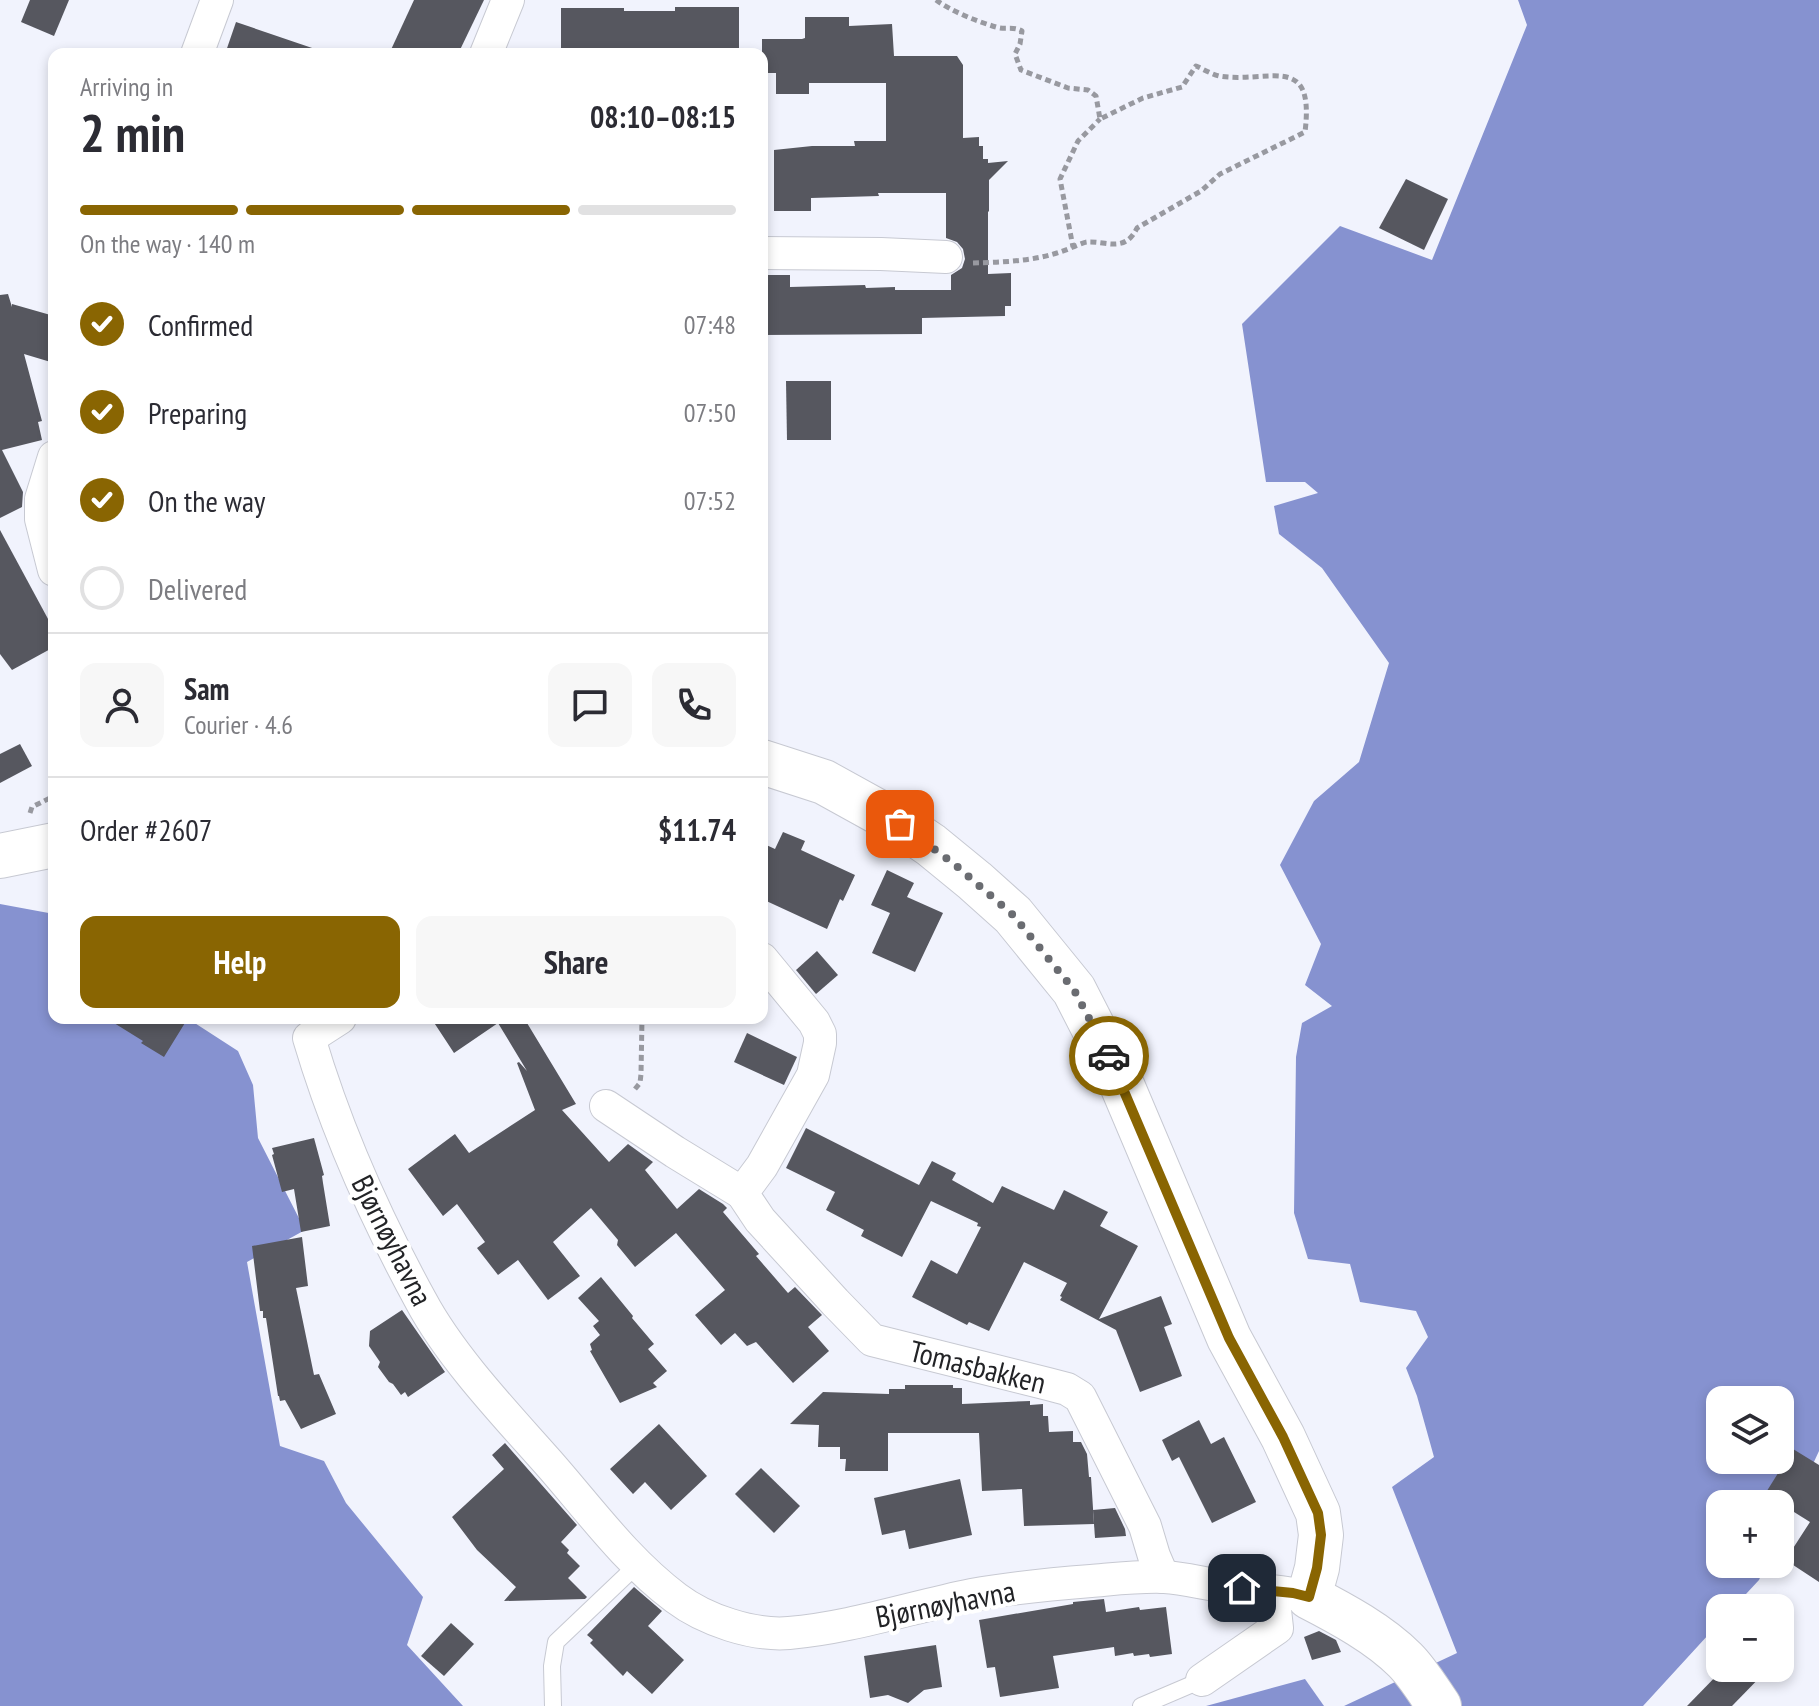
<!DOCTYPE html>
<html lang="en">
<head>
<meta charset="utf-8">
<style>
	body { margin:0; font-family:"PT Sans Narrow",sans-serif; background:#f7f7f7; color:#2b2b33; height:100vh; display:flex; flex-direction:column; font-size:30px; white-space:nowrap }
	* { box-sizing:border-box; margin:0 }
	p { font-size:26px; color:#7c7c81 }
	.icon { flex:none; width:44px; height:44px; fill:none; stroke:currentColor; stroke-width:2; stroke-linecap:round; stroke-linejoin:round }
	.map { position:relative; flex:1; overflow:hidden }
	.sheet { position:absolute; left:48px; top:48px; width:720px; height:976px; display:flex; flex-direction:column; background:#fff; border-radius:16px; box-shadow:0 4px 12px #0003 }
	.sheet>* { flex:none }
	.buttons { position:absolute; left:1706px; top:1386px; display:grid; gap:16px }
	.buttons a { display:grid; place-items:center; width:88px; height:88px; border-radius:16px; background:#fff; box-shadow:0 4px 12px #0003; font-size:40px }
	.pin { position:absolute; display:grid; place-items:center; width:68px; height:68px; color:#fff; margin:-34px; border-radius:16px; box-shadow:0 4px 12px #0006 }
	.courier { position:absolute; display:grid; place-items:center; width:80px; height:80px; margin:-40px; border:6px solid #896502; border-radius:50%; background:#fff; color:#222; box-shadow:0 2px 10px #0007 }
	.head em { font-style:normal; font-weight:700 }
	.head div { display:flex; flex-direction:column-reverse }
	.head { display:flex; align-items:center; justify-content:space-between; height:136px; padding:0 32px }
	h1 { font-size:52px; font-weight:700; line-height:60px }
	.bar { display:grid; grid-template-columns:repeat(4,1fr); gap:12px 8px; align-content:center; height:96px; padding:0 32px }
	.bar i { height:10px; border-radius:6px; background:#e1e1e2 }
	.bar .selected { background:#896502 }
	.bar p { grid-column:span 4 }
	.line { display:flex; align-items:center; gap:20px; padding:0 32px; border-top:2px solid #e1e1e2 }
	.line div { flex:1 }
	.round { display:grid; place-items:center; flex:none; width:84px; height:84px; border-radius:16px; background:#f7f7f7 }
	ol { padding:0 32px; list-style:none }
	li { display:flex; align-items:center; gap:24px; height:88px }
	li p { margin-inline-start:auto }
	li .icon { padding:8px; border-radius:50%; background:#896502; color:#fff; stroke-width:4 }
	li:last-child { color:#7c7c81 }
	li i { width:44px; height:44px; border:4px solid #e1e1e2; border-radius:50% }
	.primary-button { display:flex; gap:16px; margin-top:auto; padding:16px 32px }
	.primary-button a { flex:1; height:92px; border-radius:16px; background:#896502; color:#fff; font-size:32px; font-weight:700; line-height:92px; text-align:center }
	.primary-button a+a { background:#f7f7f7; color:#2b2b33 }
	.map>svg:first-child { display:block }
	.water { fill:#8692d0; fill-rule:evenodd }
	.building { fill:#56575f }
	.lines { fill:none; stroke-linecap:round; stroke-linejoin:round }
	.lane-casing { stroke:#c7c9d2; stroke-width:18 }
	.street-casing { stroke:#c7c9d2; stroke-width:34 }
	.secondary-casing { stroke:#c7c9d2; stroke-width:46 }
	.path { stroke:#9899a0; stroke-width:5; stroke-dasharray:6 4; stroke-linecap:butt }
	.lane { stroke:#fff; stroke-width:16 }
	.street { stroke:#fff; stroke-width:32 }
	.secondary { stroke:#fff; stroke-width:44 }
	.done { stroke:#6a6c71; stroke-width:8; stroke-dasharray:0 14.4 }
	.route { stroke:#896502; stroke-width:10 }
	.labels { text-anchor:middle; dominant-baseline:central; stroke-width:8; stroke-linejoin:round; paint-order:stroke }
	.street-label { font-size:30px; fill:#222326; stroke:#fff }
</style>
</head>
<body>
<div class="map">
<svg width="1819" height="1706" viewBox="0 0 1819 1706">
	<rect width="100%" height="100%" fill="#f1f3fd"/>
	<g class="water">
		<path d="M1518 0H1819V1451L1780 1535V1504H1720V1564H1766L1759 1580 1733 1608H1720V1622L1643 1706H1344L1457 1653 1392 1487 1434 1457 1417 1396 1406 1368 1428 1337 1416 1311 1360 1302 1350 1264 1308 1259 1294 1213 1296 1057 1302 1023 1332 1006 1305 985 1321 944 1280 865 1314 801 1359 762 1389 663 1322 568 1279 534 1274 506 1318 493 1305 482H1266L1242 324 1340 226 1432 260 1527 25ZM1720 1400H1780V1460H1720Z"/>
		<path d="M0 904 54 914V1018H187L238 1051 253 1085 258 1138 305 1230 247 1262 280 1446 324 1461 346 1503 423 1597 407 1645 463 1706H0Z"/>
		<path d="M1305 1679 1324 1706H1206Z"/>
	</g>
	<g class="building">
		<path d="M30 0H69L54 36 21 22Z"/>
		<path d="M414 0H484L458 54H389Z"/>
		<path d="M675 7H739V54H629V49H561V8H624V11H675Z"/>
		<path d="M805 17H849V26L892 24 894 56H957L963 65V138L979 137V146H983V159H988V163L1008 161 989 180V211L988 212V274L1011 273V306H1005V316L922 318V334L762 335V275H790V287L865 285 866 288 895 287V290H951V275L962 268 965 259 963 249 957 242 946 238V193H878L879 196 811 198V211H774V150L812 146H855L854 141H886V83H809V94H776V73H762V39H802L805 38Z"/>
		<path d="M236 22 318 50 317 54H225Z"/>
		<path d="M1406 179 1448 199 1424 250 1379 228Z"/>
		<path d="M8 294 12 307V304L54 316V363L24 354 42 421 38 422 42 440 2 450 23 492 22 507 0 518V295Z"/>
		<path d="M786 381H831V440H787Z"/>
		<path d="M0 530 54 630V647L12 670 0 654Z"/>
		<path d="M20 744 32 766 0 783V754Z"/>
		<path d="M783 832 805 841 801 850 855 875 843 901 840 899 827 929 762 899V843L775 849Z"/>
		<path d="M887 870 914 883 907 897 943 913 915 972 872 953 890 913 871 905Z"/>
		<path d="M817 951 838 975 816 994 796 970Z"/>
		<path d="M106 1018H188L164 1057 141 1043 143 1041Z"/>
		<path d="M431 1018H524L576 1104 562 1110 609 1162 628 1144 653 1162 645 1170 677 1209 699 1189 723 1204 727 1208 723 1212 759 1254 756 1256 788 1293 795 1287 822 1315 808 1327 829 1351 793 1383 756 1342 747 1346 735 1333 721 1345 695 1315 725 1290 676 1233 635 1267 617 1245 618 1240 591 1208 553 1242 580 1276 548 1300 518 1260 498 1275 477 1248 485 1242 457 1204 443 1216 408 1169 455 1134 469 1153 535 1110 517 1063 519 1062 527 1071 498 1023 454 1053Z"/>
		<path d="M747 1033 797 1057 784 1085 734 1062Z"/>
		<path d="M806 1128 919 1185 932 1161 956 1173 952 1180 993 1203 1002 1186 1054 1210 1064 1190 1108 1212 1100 1226 1138 1246 1099 1319 1161 1296 1172 1324 1164 1327 1182 1376 1140 1392 1116 1330 1060 1300 1062 1297 1060 1296 1067 1283 1024 1262 989 1331 969 1322 967 1325 912 1297 931 1260 957 1274 981 1227 977 1226 978 1223 931 1201 902 1257 861 1236 864 1230 826 1210 835 1192 786 1168Z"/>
		<path d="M314 1138 324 1175 322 1176 323 1183 330 1226 301 1232 294 1189 282 1192 272 1155 274 1154 272 1148Z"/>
		<path d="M302 1237 308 1286 296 1288 314 1375 319 1374 336 1414 301 1429 285 1400 280 1401 279 1396H278L266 1318H263V1311H260L252 1246Z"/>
		<path d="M601 1277 633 1316 632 1318 654 1344 648 1349 667 1371 653 1383 657 1387 620 1403 590 1351 592 1350 590 1344 600 1335 593 1326 599 1321 578 1298Z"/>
		<path d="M402 1310 445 1372 408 1397 405 1392 401 1395 393 1384 389 1382 378 1367 380 1362 369 1346 370 1331Z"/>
		<path d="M905 1385H953V1388H962V1404L1030 1401V1405L1043 1404V1416H1048L1049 1432 1073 1431V1442H1081L1087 1454 1089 1477H1091L1094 1524 1024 1526 1022 1489 982 1491 979 1433H888V1471H845L846 1459H840V1447H818L819 1425 790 1424 823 1392 889 1394V1389H905Z"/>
		<path d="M1199 1420 1211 1444 1224 1437 1256 1502 1212 1523 1179 1457 1172 1461 1162 1440Z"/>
		<path d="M659 1424 707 1476 671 1510 645 1482 633 1494 610 1469Z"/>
		<path d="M505 1443 577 1525 561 1542 569 1550 567 1553 580 1566 568 1578 587 1597 585 1599 504 1601 516 1587 477 1550 452 1517 504 1469 492 1455Z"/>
		<path d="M1793 1449 1819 1465V1582L1787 1561 1790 1557 1788 1556 1810 1522 1765 1494Z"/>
		<path d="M761 1468 800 1506 774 1533 735 1494Z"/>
		<path d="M960 1479 972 1535 909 1549 905 1530 882 1535 874 1498Z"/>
		<path d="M1115 1508 1125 1529 1126 1536 1095 1538 1093 1510Z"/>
		<path d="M634 1587 662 1611 648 1626 684 1660 652 1694 627 1671 623 1676 590 1643 593 1640 587 1635Z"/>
		<path d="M1104 1599 1106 1612 1139 1607 1140 1610 1166 1607 1172 1654 1150 1657 1149 1654 1134 1656 1133 1653 1115 1656 1114 1647 1053 1656 1059 1688 1000 1697 995 1667 987 1668 979 1620 1073 1604V1602Z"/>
		<path d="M451 1623 474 1644 444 1676 421 1656Z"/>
		<path d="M1319 1631 1336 1640 1341 1652 1312 1660 1304 1637Z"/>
		<path d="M936 1645 942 1687 924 1690 908 1703 888 1695 870 1698 864 1656Z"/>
		<path d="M1724 1668H1769L1732 1706H1687Z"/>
	</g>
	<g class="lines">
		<defs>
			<g id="lane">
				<path d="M553 1706 552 1666 556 1642 637 1565"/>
				<path d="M1141 1706 1202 1680"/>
			</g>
			<g id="street">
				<path d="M197 54 217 0"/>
				<path d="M486 54 508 0"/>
				<path d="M762 253 881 254 946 257"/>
				<path d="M54 457 41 499V519L54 570"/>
				<path d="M762 959 814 1022 820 1034V1043L813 1075 762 1166 742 1193 760 1220 835 1302 872 1340 1048 1384 1067 1389 1080 1397 1145 1526 1154 1556 1163 1577"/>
				<path d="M340 1018 309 1038C336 1129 375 1217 421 1301 452 1359 509 1418 553 1468 592 1513 628 1562 676 1598 705 1620 753 1636 789 1633 850 1628 912 1607 972 1595 1011 1588 1051 1584 1091 1581 1115 1579 1140 1576 1164 1577 1186 1578 1208 1585 1230 1587 1257 1590 1284 1591 1309 1597"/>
				<path d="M606 1106 675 1152 742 1193"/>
				<path d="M1202 1680 1277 1628 1273 1592"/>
			</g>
			<g id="secondary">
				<path d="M762 762 824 782 900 824 931 845 975 881 1013 915 1074 990 1119 1078 1229 1338 1283 1437 1318 1513 1321 1535 1317 1568 1309 1597C1342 1614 1379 1634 1405 1660 1418 1673 1428 1690 1439 1706"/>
				<path d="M0 856 54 845"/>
			</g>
		</defs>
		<use href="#lane" class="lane-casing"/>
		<use href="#street" class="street-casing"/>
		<use href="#secondary" class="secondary-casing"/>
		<g class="path">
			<path d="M936 0C953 12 976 21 996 27 1005 30 1013 26 1022 31L1020 44 1015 54 1021 70 1068 88 1088 90 1096 96 1100 119 1143 98 1182 87 1196 66C1203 69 1211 74 1219 76 1269 84 1315 51 1305 132L1220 174 1201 191 1137 228C1125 253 1107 241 1087 242 1085 242 1075 246 1073 247"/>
			<path d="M973 263C1007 262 1042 261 1073 247L1060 179 1078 141 1100 119"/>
			<path d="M30 813 32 807 54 796"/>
			<path d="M635 1089 640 1083 641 1074 642 1018"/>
		</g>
		<use href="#lane" class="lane"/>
		<use href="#street" class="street"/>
		<use href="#secondary" class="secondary"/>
	</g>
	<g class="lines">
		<path class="done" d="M900 824 953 863 1013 915 1074 990 1109 1056"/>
		<path class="route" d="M1109 1056 1229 1338 1283 1437 1318 1513 1321 1535 1317 1568 1309 1597 1293 1593 1242 1588"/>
	</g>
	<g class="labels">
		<g class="street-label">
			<text transform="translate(393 1240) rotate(63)">Bjørnøyhavna</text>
			<text transform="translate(978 1366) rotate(14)">Tomasbakken</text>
			<text transform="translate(945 1603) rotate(-11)">Bjørnøyhavna</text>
		</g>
	</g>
</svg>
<div class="buttons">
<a><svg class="icon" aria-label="layers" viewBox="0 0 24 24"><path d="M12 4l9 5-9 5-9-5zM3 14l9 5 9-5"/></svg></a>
<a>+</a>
<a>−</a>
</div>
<div class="pin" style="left:900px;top:824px;background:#ea580c"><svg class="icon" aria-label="bag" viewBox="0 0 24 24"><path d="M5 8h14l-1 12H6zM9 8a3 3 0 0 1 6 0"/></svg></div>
<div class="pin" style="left:1242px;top:1588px;background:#1f2937"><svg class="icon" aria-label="home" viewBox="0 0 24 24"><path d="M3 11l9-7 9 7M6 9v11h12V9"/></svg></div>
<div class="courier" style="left:1109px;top:1056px"><svg class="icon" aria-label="car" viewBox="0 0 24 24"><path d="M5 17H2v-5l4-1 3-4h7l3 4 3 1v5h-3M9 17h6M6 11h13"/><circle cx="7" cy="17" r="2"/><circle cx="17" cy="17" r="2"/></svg></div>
<section class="sheet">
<div class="head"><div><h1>2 min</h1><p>Arriving in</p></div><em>08:10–08:15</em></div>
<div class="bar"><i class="selected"></i><i class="selected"></i><i class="selected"></i><i></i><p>On the way · 140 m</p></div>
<ol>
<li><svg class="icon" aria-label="check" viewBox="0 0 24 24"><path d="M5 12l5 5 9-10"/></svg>Confirmed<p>07:48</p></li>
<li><svg class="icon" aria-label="check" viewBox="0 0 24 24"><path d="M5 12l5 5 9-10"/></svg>Preparing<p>07:50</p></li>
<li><svg class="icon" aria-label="check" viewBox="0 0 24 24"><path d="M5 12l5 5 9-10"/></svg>On the way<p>07:52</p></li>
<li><i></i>Delivered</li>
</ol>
<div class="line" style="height:144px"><a class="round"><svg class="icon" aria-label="person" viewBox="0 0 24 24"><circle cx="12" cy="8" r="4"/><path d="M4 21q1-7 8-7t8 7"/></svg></a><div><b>Sam</b><p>Courier · 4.6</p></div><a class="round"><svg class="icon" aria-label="chat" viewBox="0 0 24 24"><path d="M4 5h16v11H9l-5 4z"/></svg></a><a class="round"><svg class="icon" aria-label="phone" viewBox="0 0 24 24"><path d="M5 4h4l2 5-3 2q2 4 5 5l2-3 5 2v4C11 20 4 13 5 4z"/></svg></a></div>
<div class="line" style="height:104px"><div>Order #2607</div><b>$11.74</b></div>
<div class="primary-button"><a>Help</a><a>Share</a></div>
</section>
</div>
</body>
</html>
